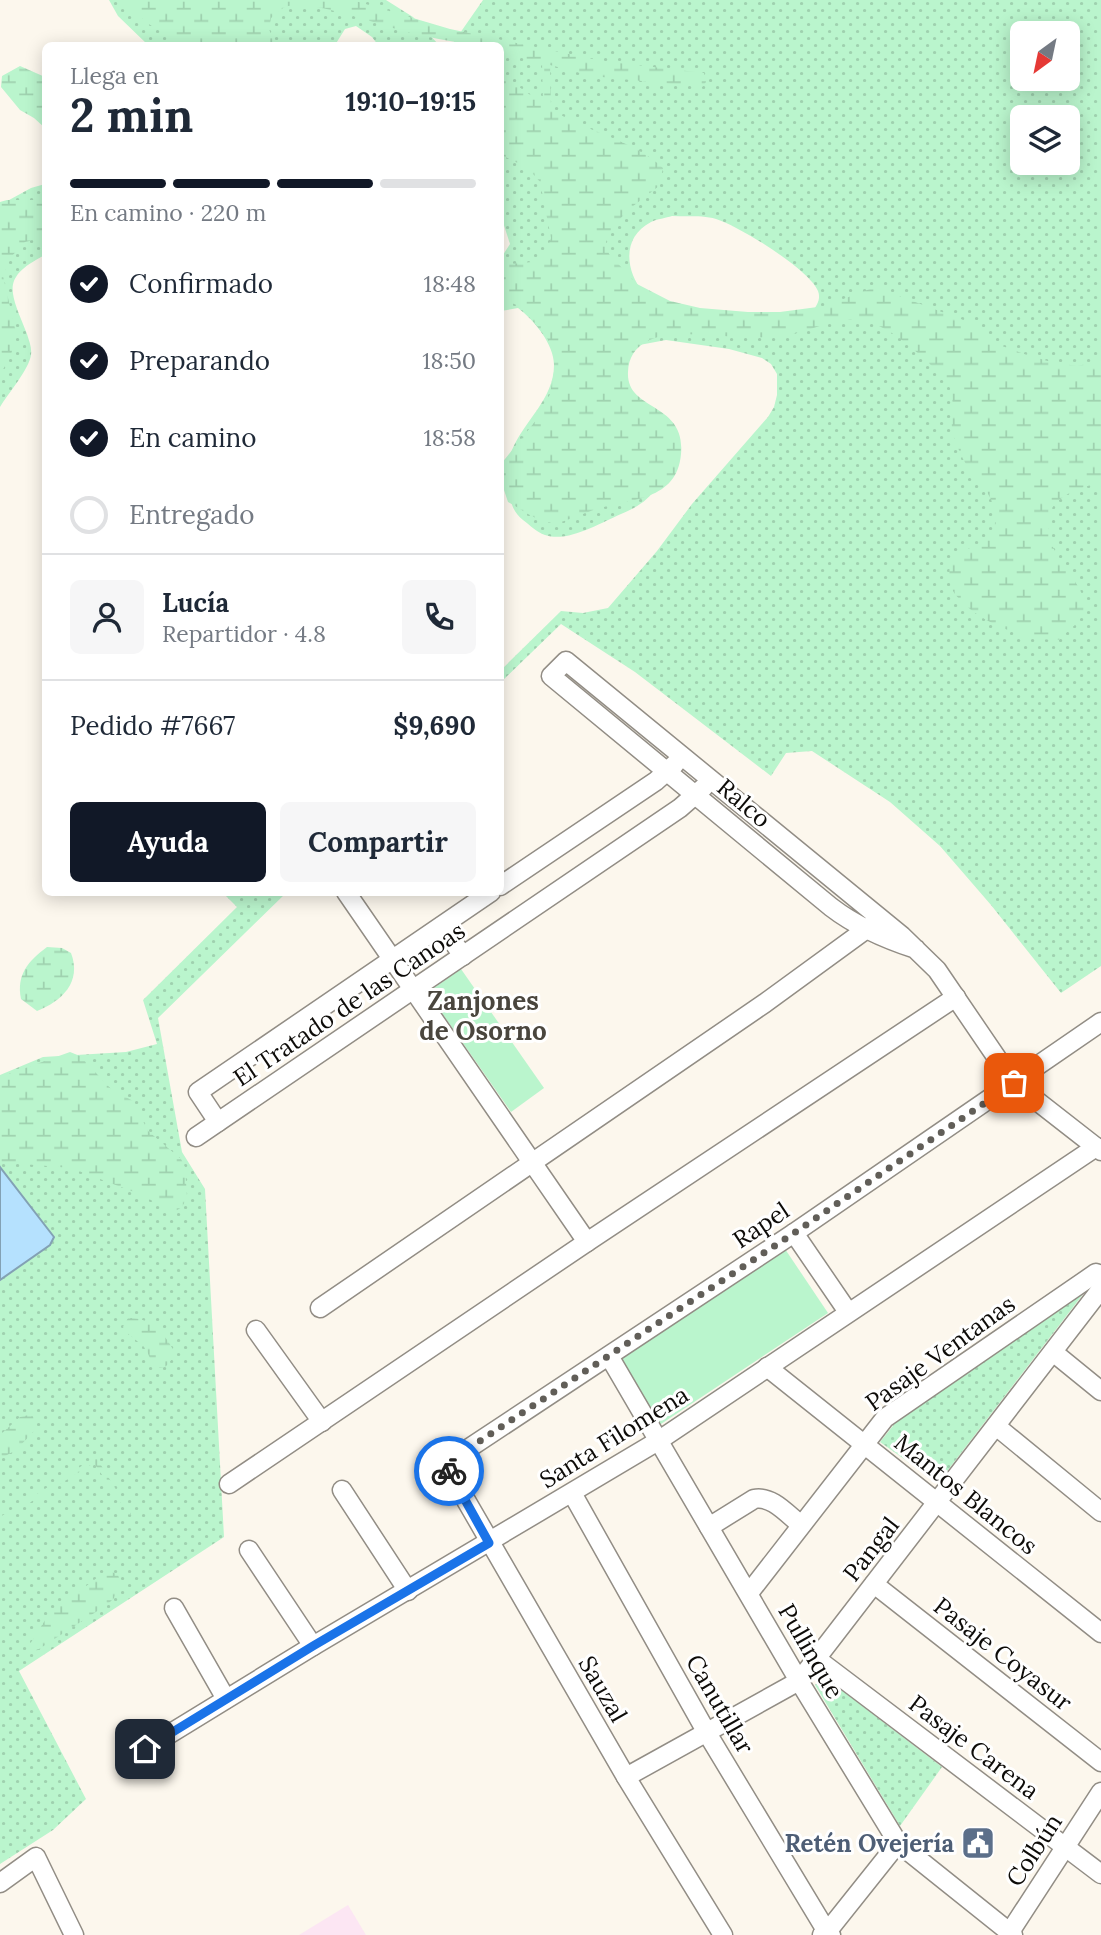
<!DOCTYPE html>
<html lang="es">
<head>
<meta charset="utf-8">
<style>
	body { margin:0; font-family:Lora,serif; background:#f6f6f7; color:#1f2937; height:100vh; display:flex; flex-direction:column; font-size:26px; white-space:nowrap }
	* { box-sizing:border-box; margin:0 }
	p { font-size:23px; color:#747a83 }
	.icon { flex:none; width:38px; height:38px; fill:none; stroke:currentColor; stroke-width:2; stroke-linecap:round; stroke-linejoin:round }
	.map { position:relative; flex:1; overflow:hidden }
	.details { position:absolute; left:42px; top:42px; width:462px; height:854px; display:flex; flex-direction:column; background:#fff; border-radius:10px; box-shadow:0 4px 18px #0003 }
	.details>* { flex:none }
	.needle { width:46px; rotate:213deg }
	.buttons { position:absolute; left:1010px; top:21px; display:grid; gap:14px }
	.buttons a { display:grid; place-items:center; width:70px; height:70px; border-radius:10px; background:#fff; box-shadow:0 4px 18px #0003; font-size:35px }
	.pin { position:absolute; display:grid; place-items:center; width:60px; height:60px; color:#fff; margin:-30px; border-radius:14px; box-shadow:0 4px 10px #0006 }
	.courier { position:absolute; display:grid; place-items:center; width:70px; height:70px; margin:-35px; border:5px solid #1a73e8; border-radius:50%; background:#fff; color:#222; box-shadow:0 2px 9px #0007 }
	.overview em { font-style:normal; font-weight:700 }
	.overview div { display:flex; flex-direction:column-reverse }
	.overview { display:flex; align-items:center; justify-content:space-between; height:119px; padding:0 28px }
	h1 { font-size:46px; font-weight:700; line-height:52px }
	.bar { display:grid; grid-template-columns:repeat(4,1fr); gap:10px 7px; align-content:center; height:84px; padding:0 28px }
	.bar i { height:9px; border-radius:5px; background:#e0e1e3 }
	.bar .current { background:#111827 }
	.bar p { grid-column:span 4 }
	.line { display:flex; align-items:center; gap:18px; padding:0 28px; border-top:2px solid #e0e1e3 }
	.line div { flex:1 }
	.round { display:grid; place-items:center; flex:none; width:74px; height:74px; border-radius:10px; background:#f6f6f7 }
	ol { padding:0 28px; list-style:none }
	li { display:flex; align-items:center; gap:21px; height:77px }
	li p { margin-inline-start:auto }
	li .icon { padding:7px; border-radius:50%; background:#111827; color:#fff; stroke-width:4 }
	li:last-child { color:#747a83 }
	li i { width:38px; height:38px; border:4px solid #e0e1e3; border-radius:50% }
	.cta { display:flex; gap:14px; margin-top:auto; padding:14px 28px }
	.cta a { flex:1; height:80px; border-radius:10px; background:#111827; color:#fff; font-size:28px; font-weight:700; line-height:80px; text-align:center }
	.cta a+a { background:#f6f6f7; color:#1f2937 }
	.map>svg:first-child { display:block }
	.education { fill:#fce6f3 }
	.grass { fill:url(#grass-dots); fill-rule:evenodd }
	.wetland { fill:url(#wetland-marsh) }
	.park { fill:#baf5cd }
	.water { fill:#b5e1fe; stroke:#83a1b4; stroke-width:2 }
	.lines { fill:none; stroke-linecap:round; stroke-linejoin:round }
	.street-casing { stroke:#928d85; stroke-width:21 }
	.street { stroke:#fff; stroke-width:18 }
	.done { stroke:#615e58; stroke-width:7; stroke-dasharray:0 12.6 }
	.route { stroke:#1a73e8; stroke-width:9 }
	.labels { text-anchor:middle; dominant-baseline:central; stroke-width:6; stroke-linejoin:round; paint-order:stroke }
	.street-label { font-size:24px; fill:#0d0b08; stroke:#fff }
	.service-label { font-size:24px; font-weight:bold; fill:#4e5e75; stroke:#fff; text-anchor:end }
	.neighbourhood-label { font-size:26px; font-weight:bold; fill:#4a463e; stroke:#fff }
</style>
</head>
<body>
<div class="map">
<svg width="1101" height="1935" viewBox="0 0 1101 1935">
	<defs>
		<pattern id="grass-dots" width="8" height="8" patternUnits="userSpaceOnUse" patternTransform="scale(1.75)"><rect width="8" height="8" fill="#baf5cd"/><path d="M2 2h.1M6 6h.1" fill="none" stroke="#9fd1af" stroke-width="1.8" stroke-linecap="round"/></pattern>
		<pattern id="wetland-marsh" width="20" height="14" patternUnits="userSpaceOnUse" patternTransform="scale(1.75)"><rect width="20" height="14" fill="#baf5cd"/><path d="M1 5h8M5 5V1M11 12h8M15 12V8" fill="none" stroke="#9fd1af"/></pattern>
	</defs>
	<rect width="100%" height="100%" fill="#fcf7ed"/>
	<path class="education" d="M348 1905 366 1935H299Z"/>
	<g class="grass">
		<path d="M109 0H386L413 17 439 45H378L372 37 356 26 345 29 335 45H148L118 16Z"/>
		<path d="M483 0H1101V966L1061 993 991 905 940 846 890 802 812 751 786 753 771 776 635 672 561 624 501 682V670L561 611 583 613 608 608 657 551 692 504 768 417 774 407 777 395V374L771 364 762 358 729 349 666 340 634 346 607 366 670 462C655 491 652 501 621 514 600 523 568 543 545 535 536 532 530 525 523 520 512 511 510 501 509 487 507 474 507 462 512 450 524 421 554 399 554 365 554 344 534 320 518 308L501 311V258L510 244 500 213V46H451ZM1022 33H1068V79H1022ZM1022 117H1068V163H1022ZM672 216C686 217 703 215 716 219 739 226 810 270 818 291 821 299 817 305 813 311L735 325 643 292C625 270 622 237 651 222 657 219 666 218 672 216Z"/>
		<path d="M45 184V255C0 278 10 291 27 334 29 341 32 347 31 355 29 369 8 394 0 407V205L31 188Z"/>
		<path d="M223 893H286L158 1018 182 1152 205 1189 224 1537 19 1671 86 1799 53 1830 0 1864V1075L43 1057 126 1052 157 1044 143 1000 237 907Z"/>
		<path d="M1087 1289 938 1483 880 1442 896 1422Z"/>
		<path d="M823 1676 942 1767 900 1826 815 1685Z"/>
	</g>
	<g class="wetland">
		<path d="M122 0H352L450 29 602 61 704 73 706 82 702 87 592 76 550 65 551 109C586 132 632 139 663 168L659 186 628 210 612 228 606 242 609 254 637 284 670 301 700 308 748 312H780L825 306 875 287 974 324 1002 346 1024 354 1051 362 1077 366 1101 361V482C1080 488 1050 496 1048 521 1046 558 1081 576 1087 609L1076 624 1058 640C1025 640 976 622 955 594 947 583 949 569 952 557 963 548 980 547 990 538 995 532 995 526 995 518 995 492 975 481 963 459 959 450 954 440 952 430 951 417 955 400 950 388 945 377 923 357 913 349 891 330 868 315 837 321 819 325 801 334 781 336 748 340 714 334 681 334 656 334 629 343 628 372 626 412 686 401 681 454 677 501 630 499 596 509 587 512 562 523 556 523 538 523 523 510 508 502L502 484 501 464 541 414 550 394 554 372V347L522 308 501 297V265L532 262 545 254 551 238 540 182 528 168 501 155V74L543 104 542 63 501 52 500 46C472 46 443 40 415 34 384 27 317 0 288 6 282 7 276 14 271 18L269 29 275 45H183L147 23Z"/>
		<path d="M20 66 45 77V128L34 118 20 110 1 87 2 76Z"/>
		<path d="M7 200H45L46 237 25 242 10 258 3 276 16 333 11 355 0 375V202Z"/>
		<path d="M47 947 62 948 71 953C82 982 62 1001 37 1011L21 999C16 975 28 961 47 947Z"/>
		<path d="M70 1052 80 1056 111 1089 133 1101 148 1131 181 1159 185 1167 187 1197 182 1207 174 1212H165L156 1203 142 1195 71 1168 0 1162V1077Z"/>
		<path d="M128 1318C151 1317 164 1333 174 1351 172 1359 169 1368 159 1368L153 1365C149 1357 148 1350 141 1344 134 1338 127 1335 123 1327Z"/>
		<path d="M29 1415 36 1419V1429L16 1450 0 1459V1435L20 1417Z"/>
		<path d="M96 1457 131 1514 129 1515 94 1463 0 1521V1517Z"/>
		<path d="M112 1572 118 1575 120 1581 114 1598 108 1604 33 1653 28 1649 30 1644 49 1614 102 1574Z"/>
	</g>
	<g class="park">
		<path d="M461 969 544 1088 511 1112 430 996 431 990Z"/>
		<path d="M785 1249 828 1313 658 1426 618 1357Z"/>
	</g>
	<path class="water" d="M0 1167 54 1237 50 1245 0 1280Z"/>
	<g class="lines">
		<defs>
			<g id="street">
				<path d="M500 886 656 781 675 764"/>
				<path d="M346 892 587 1242"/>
				<path d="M442 926 463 956"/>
				<path d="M916 949C885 939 857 927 831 907L551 676 566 661 902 936 937 970 1014 1083 1101 1151"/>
				<path d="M218 1122 198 1092 491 892"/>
				<path d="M196 1137 680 808 704 787"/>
				<path d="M794 1233 848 1312"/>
				<path d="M320 1308 765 1003 872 925"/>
				<path d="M256 1330 322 1422"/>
				<path d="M1053 1352 1101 1391"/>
				<path d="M609 1356 799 1681 898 1843 1013 1935"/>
				<path d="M767 1367 1101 1633"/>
				<path d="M996 1426 1101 1512"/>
				<path d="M229 1484 587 1242 956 997"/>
				<path d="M342 1490 408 1591"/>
				<path d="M572 1493 707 1733 827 1932 831 1935"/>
				<path d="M709 1527 754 1499C772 1495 788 1515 801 1525"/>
				<path d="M249 1550 313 1646"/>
				<path d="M874 1584 1101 1762"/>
				<path d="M749 1593 885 1418 1096 1273 1101 1275"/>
				<path d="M174 1608 226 1699"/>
				<path d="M817 1659 1101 1874"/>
				<path d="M145 1749 313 1646 658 1441 1096 1147"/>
				<path d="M626 1777 799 1681 1101 1289"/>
				<path d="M0 1883 36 1857 74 1935"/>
				<path d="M723 1935 626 1777 445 1464 794 1233 1101 1022"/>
				<path d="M822 1935 827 1932 898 1843"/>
				<path d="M1008 1935 1101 1792"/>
			</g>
		</defs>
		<use href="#street" class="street-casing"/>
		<use href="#street" class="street"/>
	</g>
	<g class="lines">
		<path class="done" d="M449 1471 445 1464 794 1233 1014 1083"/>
		<path class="route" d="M145 1749 313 1646 489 1543 449 1471"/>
	</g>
	<defs>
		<symbol id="civic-square" viewBox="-11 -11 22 22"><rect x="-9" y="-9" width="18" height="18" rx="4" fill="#5c6f8a" stroke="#fff"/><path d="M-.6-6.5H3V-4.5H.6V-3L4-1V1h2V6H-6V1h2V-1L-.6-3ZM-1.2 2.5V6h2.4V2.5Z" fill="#fff"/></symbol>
	</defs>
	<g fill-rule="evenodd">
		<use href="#civic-square" x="959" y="1824" width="38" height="38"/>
	</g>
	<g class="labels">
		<g class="street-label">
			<text transform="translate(744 803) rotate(40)">Ralco</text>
			<text transform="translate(349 1004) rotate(-34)">El Tratado de las Canoas</text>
			<text transform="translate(761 1225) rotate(-34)">Rapel</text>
			<text transform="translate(940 1353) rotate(-36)">Pasaje Ventanas</text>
			<text transform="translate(614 1437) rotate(-32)">Santa Filomena</text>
			<text transform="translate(966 1494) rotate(39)">Mantos Blancos</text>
			<text transform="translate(871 1549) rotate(-52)">Pangal</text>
			<text transform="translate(811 1651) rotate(60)">Pullinque</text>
			<text transform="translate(1003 1654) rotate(38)">Pasaje Coyasur</text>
			<text transform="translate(603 1689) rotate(60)">Sauzal</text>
			<text transform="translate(720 1704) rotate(60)">Canutillar</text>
			<text transform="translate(974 1747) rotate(37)">Pasaje Carena</text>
			<text transform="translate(1034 1850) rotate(-57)">Colbún</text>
		</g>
		<g class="service-label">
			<text x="954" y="1843">Retén Ovejería</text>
		</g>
		<g class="neighbourhood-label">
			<text x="483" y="1000">Zanjones<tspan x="483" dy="30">de Osorno</tspan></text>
		</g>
	</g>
</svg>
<div class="buttons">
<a><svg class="needle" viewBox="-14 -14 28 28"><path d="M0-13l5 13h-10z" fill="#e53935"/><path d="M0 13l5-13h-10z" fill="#747a83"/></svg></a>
<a><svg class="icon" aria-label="layers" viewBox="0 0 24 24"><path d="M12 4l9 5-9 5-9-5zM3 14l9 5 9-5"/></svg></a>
</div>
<div class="pin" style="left:1014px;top:1083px;background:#ea580c"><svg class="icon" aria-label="bag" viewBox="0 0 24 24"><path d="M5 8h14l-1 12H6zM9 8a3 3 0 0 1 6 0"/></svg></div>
<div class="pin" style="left:145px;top:1749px;background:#1f2937"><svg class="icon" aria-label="home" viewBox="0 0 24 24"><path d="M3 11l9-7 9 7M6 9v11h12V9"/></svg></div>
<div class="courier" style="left:449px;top:1471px"><svg class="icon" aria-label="bike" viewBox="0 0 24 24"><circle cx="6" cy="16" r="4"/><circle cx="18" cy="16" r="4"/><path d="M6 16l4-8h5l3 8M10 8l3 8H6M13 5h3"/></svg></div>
<section class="details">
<div class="overview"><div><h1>2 min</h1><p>Llega en</p></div><em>19:10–19:15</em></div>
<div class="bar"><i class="current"></i><i class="current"></i><i class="current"></i><i></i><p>En camino · 220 m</p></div>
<ol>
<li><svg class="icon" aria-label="check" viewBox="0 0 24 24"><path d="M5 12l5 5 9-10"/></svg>Confirmado<p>18:48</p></li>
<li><svg class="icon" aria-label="check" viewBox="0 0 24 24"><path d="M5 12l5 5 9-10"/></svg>Preparando<p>18:50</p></li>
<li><svg class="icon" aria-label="check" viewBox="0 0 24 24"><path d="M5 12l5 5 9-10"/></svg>En camino<p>18:58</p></li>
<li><i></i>Entregado</li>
</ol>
<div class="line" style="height:126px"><a class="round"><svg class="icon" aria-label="person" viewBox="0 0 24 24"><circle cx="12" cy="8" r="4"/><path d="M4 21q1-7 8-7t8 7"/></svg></a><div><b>Lucía</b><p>Repartidor · 4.8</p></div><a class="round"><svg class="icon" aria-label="phone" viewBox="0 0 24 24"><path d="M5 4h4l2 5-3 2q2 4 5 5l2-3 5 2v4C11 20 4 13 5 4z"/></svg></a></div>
<div class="line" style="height:91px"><div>Pedido #7667</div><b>$9,690</b></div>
<div class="cta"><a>Ayuda</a><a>Compartir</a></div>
</section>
</div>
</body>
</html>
